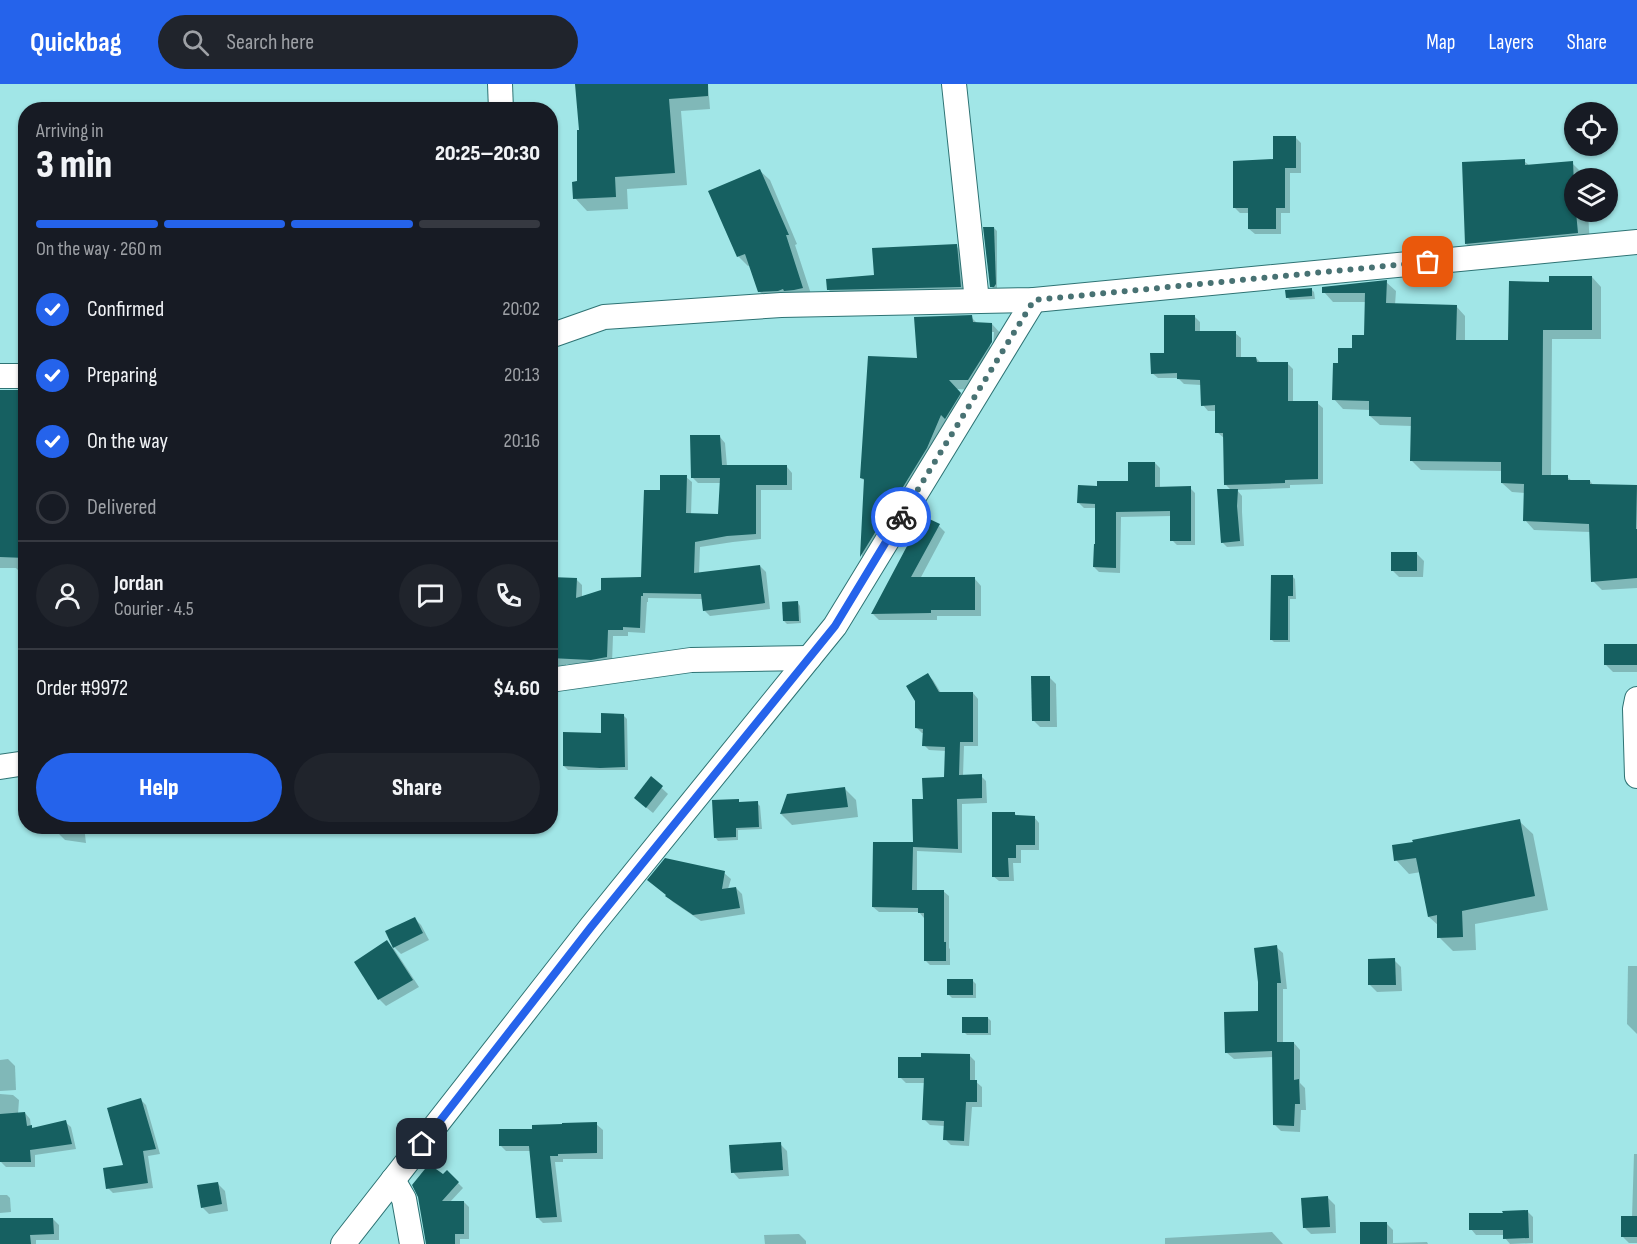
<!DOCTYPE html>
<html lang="en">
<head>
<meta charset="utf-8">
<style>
	body { margin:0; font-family:"Sofia Sans Condensed",sans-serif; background:#20242c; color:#f1f3f6; height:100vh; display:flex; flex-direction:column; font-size:22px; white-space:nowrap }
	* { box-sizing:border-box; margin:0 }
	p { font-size:20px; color:#9ea1a6 }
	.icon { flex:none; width:33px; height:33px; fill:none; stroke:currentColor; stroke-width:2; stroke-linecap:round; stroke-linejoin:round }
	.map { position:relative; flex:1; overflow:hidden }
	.sheet { position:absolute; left:18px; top:18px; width:540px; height:732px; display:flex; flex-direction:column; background:#171b24; border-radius:24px; box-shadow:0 2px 4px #0004 }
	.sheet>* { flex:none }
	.buttons { position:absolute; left:1564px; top:18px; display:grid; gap:12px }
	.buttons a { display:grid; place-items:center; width:54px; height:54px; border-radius:50%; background:#171b24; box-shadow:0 2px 4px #0004; font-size:30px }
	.pin { position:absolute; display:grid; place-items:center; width:51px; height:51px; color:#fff; margin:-26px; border-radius:12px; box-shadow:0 3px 9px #0006 }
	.courier { position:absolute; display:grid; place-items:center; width:60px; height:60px; margin:-30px; border:4px solid #2563eb; border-radius:50%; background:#fff; color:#222; box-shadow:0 2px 8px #0007 }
	.head em { font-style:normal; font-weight:800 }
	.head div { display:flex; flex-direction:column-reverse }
	.head { display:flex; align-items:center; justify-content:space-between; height:102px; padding:0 18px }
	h1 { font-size:39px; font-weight:800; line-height:45px }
	.bar { display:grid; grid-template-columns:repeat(4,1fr); gap:9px 6px; align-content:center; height:72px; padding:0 18px }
	.bar i { height:8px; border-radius:4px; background:#363941 }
	.bar .on { background:#2563eb }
	.bar p { grid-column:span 4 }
	.line { display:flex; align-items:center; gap:15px; padding:0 18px; border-top:2px solid #363941 }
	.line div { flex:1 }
	.round { display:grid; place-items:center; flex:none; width:63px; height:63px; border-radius:32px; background:#20242c }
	ol { padding:0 18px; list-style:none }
	li { display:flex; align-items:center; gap:18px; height:66px }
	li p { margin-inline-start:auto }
	li .icon { padding:6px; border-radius:50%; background:#2563eb; color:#fff; stroke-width:4 }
	li:last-child { color:#9ea1a6 }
	li i { width:33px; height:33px; border:3px solid #363941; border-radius:50% }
	.action { display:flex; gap:12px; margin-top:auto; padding:12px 18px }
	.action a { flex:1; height:69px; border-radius:36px; background:#2563eb; color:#fff; font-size:24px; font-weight:800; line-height:69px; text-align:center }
	.action a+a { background:#20242c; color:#f1f3f6 }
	header { display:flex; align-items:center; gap:36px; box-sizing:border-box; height:84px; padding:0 30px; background:#2563eb; color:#fff }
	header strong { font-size:28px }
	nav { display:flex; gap:33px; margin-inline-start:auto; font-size:21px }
	.search { width:420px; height:54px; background:#20242c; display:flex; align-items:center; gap:15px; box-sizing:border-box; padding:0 21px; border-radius:33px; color:#9ea1a6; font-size:22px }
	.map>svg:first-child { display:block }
	.shadow { fill:#0003; fill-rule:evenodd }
	.building { fill:#166061 }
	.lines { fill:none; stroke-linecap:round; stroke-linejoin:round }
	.street-casing { stroke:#2e7374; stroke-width:26 }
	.street { stroke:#fff; stroke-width:24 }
	.done { stroke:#487273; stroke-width:6; stroke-dasharray:0 10.8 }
	.route { stroke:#2563eb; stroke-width:8 }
</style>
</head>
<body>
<header>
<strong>Quickbag</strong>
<div class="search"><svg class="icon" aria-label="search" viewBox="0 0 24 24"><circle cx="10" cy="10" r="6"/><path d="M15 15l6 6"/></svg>Search here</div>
<nav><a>Map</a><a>Layers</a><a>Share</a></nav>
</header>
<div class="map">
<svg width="1637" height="1160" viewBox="0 0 1637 1160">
	<rect width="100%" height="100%" fill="#a1e6e7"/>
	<g class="shadow">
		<path d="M577 0H708L710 25 681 27 687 101 627 105 628 125 587 127 575 114 579 99 580 48Z"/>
		<path d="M1296 54 1301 59V89H1290V129H1281V150H1255L1249 145V129H1240L1234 123Z"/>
		<path d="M1524 77 1530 82 1572 79 1585 92V94H1575V128H1588L1590 162 1480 173 1466 160Z"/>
		<path d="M760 87 770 96 797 160 795 161 812 213 769 217 759 207 750 181 748 182 738 172Z"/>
		<path d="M994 144 997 147V205H994L991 202Z"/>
		<path d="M956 162 963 169 967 210 835 212 828 205 875 192Z"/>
		<path d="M1592 193 1601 203V255H1552L1551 392 1567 393 1572 397H1590L1594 402 1637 404V504L1602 506 1593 497 1590 448 1534 446 1525 436V409L1512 408 1502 399 1503 387 1421 386 1412 377V342L1380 341 1370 332V326L1343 325 1334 315 1339 281 1365 253 1366 218H1333L1324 208 1386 198 1396 207 1395 221 1456 222 1465 232V257L1509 258 1551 200Z"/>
		<path d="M1311 205 1314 208 1315 215 1290 216 1287 213Z"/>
		<path d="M971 233 978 240H992L1001 250 978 306 956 305 970 319 871 481 862 472 865 397 861 394 919 276ZM990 248H994L993 265H990Z"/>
		<path d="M1195 233 1200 238V249H1235L1241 254V274H1256L1261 279H1287L1293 285V319H1317L1323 324V400L1290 401V404L1237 406 1242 412V428L1244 462 1227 463 1222 458 1232 407 1226 401 1224 354 1217 348V327H1208L1203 321 1201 301 1184 300 1178 294H1158L1152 289 1165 270Z"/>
		<path d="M0 308H26V494L16 484H0Z"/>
		<path d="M720 353 725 359 727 382 787 383 792 389V406H761V455L733 458 700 463 699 490 760 482 766 488 770 525 710 532 704 526 703 515 648 514V518H647L645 549 628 548V552H613L612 579 598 581 566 580 567 585 550 589V495H576L582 501V514L643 495 662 408 686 393 692 398 691 431H720L721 399H698L692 393Z"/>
		<path d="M1155 379 1160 384V405L1190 404 1195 409V461H1177L1172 456V432L1121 433 1120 489 1099 488 1094 483 1097 424H1084L1079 419 1099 403 1129 399Z"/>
		<path d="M939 442 945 448 920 495H975L981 502V532H937V536H879L873 530Z"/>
		<path d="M1417 470 1424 477 1423 493H1399L1392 486Z"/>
		<path d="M1292 492 1295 495 1296 515H1290V558H1274L1271 555Z"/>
		<path d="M797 518 800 522 801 539 787 540 784 537Z"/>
		<path d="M1637 562V588H1613L1606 581Z"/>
		<path d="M928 591 933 596 941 609H973L978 615V662H964L963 692H981L986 697 987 719 962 720V769L917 767V807H943L949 812V864L950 865V881H930L925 876 924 834 919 828H879L873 823 914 759 924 716 945 694 946 667 929 666 924 661 925 649H922L917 644Z"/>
		<path d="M1049 593 1056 600 1057 643H1040L1033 636Z"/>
		<path d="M623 631 627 635 628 686H568L564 682 602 651Z"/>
		<path d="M651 694 668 710 653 729 642 720Z"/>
		<path d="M845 705 856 716 858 733 792 741 781 730 788 712Z"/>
		<path d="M738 717 741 720 757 719 760 722 762 745 738 746V756L718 757 715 753Z"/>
		<path d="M1014 729 1018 733H1034L1039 739V766H1021V779H1013L1014 797H999L993 792Z"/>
		<path d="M1519 737 1533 750 1548 826 1475 840 1476 866 1453 867 1439 853V842L1429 833 1421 788 1409 790 1396 776Z"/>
		<path d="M57 742H84L86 759 65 756 58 749Z"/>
		<path d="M222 742H234L225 746Z"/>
		<path d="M724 789 731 795 728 805 736 804 742 810 745 830 701 837 673 818 667 812Z"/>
		<path d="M414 834 421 841 429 856 401 870 394 863Z"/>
		<path d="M387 858 394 865 419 903 386 922 379 915Z"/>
		<path d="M1276 863 1283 869 1287 905H1283V959H1294L1300 966V999L1305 1004 1306 1026H1301L1300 1048 1281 1047 1274 1040 1273 973 1234 975 1227 969 1259 928Z"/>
		<path d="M1394 876 1401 883 1402 907 1377 908 1370 901Z"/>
		<path d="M1628 882H1637V950L1627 940Z"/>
		<path d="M973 897 976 900V914H952L949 911Z"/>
		<path d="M988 934 991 937V951H967L964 948Z"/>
		<path d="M969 971 975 977V997L982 1003V1023H972L969 1062 951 1061 945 1055V1042L930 1041 924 1035 925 999H906L900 993Z"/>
		<path d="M8 975 15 982 16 1006 0 1007V976Z"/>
		<path d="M0 1010 13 1011 19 1016 18 1030 25 1029 30 1035 31 1043 34 1045 65 1038 71 1043 76 1065 35 1071V1083H6L1 1078 0 1072Z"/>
		<path d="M141 1016 146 1021 160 1070 148 1072 153 1104 113 1109 108 1104 125 1083Z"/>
		<path d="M596 1040 603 1046V1075H563V1078H555L562 1138 543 1139 537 1133 531 1067H506L500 1061 534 1046Z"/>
		<path d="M780 1060 787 1067 789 1092 739 1095 733 1088Z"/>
		<path d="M1634 1070H1637V1159H1629L1623 1153 1632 1133Z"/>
		<path d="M447 1088 463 1104 450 1118H464L469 1123V1155H460V1160H427L443 1092Z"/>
		<path d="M218 1100 225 1107 228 1127 209 1130 202 1123Z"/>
		<path d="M0 1111H7L10 1114 11 1128 0 1129Z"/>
		<path d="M1328 1114 1335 1121 1336 1149 1311 1150 1304 1143Z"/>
		<path d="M1527 1127 1533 1133V1159L1510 1160 1505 1154V1151H1476L1471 1145 1504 1130Z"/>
		<path d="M0 1135H53L59 1141V1156H36V1160H0Z"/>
		<path d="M1387 1140 1393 1146V1159L1427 1158 1428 1160H1362Z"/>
		<path d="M1272 1148 1283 1160H1165V1154Z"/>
		<path d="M799 1150 806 1157V1160H765L764 1151Z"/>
	</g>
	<g class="building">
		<path d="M575 0H708V12L669 15 675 89 615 93 616 113 573 115 572 98 577 97V46H579Z"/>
		<path d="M1273 52H1296V84H1285V124H1276V145H1248V124H1233V77L1273 75Z"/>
		<path d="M1525 75V81L1573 77 1575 128H1576L1578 149 1465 160 1462 78Z"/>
		<path d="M760 85 789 151H786L803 204 794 206 784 207 783 205 778 207 758 208 745 170 737 173 708 107Z"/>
		<path d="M983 143H994L996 200 994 203H990Z"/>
		<path d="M957 160 961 203 827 206 826 195 874 191 872 164Z"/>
		<path d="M1549 192H1592V246H1543L1542 391H1568V396H1590V400L1637 401 1636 445H1637V494L1591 498 1589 440 1523 437 1524 400 1501 399V378L1410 377 1411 333 1369 332V317L1332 316 1333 279H1338V264H1352V251H1364L1365 209H1322V203L1387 196 1386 219 1457 221 1456 256H1508L1509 197 1549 198Z"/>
		<path d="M1312 204V212L1286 214 1285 206Z"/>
		<path d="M972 231 973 238 992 239V258L968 296H949L961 309 945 335 941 331 927 364 860 473 864 395 860 394 868 272 917 274 914 233Z"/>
		<path d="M1164 231H1195V247H1236V273H1256L1257 278H1288V317H1318V395L1285 396V399L1224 401 1223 349H1215V321L1201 322 1200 296 1177 295V289L1151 290 1150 269H1164Z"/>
		<path d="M0 306H26V474L0 473Z"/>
		<path d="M690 351H720L722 381H787V401H756V450L727 452 695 458 694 489 760 481 765 519 703 527 701 510 643 509V512H641L640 544 623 543V546H608L607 573 591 576 550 574V493L577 494 576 514 601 506V494L641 493 644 406H660V391H687L686 429 718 430 720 394H691Z"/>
		<path d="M1128 378H1155V403L1191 402V457H1170V427L1116 428V484L1093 483 1094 460H1095V420L1077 419 1078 401 1097 402V397H1128Z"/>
		<path d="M1217 405H1238L1237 422 1240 457 1221 459Z"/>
		<path d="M923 432 940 440 911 493H975V526H931V529L871 530Z"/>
		<rect x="1391" y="468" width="26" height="19"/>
		<path d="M1271 491H1293V512H1288V556H1270Z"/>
		<path d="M798 517 799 537H783L782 518Z"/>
		<rect x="1604" y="560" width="33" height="21"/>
		<path d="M928 589 939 608H973V658H960L959 691 982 690V714L957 715 958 765 913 763 912 806H944V858H946V877H924V829H918V824L872 823 873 758H913L912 715H923L922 694 944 693 945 663 922 662 923 645 915 644V617L906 602Z"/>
		<path d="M1031 592H1050V637H1032Z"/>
		<path d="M601 629 624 630 625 683 600 684 563 682V648L601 649Z"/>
		<path d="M651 692 663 702 646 724 634 714Z"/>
		<path d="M845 703 848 723 780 730 787 710Z"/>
		<path d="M739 715V718L758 717 759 743 736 744V753L714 754 712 716Z"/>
		<path d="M992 728H1015V731L1035 732V761H1016V774H1008L1009 793H992Z"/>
		<path d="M1520 735 1535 812 1462 827 1463 853 1437 854V831L1428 833 1416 774 1394 777 1392 761 1413 758 1412 756Z"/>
		<path d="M665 774 725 787 722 805 736 803 740 824 693 831 665 812 666 811 647 796Z"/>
		<path d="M415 833 423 849 393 864 385 847Z"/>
		<path d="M387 856 413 896 378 916 354 878Z"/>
		<path d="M1277 861 1281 899H1277V958H1294V996L1299 995 1300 1020H1295L1294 1042 1273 1041 1272 967 1225 969 1224 928 1258 927V898L1254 864Z"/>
		<path d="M1395 874 1396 901H1368V875Z"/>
		<rect x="947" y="895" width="26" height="16"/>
		<rect x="962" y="933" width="26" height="16"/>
		<path d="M921 969 970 970V996H977V1018H966L964 1057 943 1056 944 1037 922 1036 924 994H898V973H921Z"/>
		<path d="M141 1014 156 1065 143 1067 148 1099 106 1105 103 1084 123 1081 107 1024Z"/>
		<path d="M25 1028 27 1042 32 1041V1044L66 1036 72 1060 30 1066 31 1078H0V1030Z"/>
		<path d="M597 1038V1069L558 1070V1072H550L557 1133 536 1134 529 1062H499V1045H532V1041L562 1040V1039Z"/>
		<path d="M781 1058 783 1086 731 1089 729 1061Z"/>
		<path d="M429 1080 443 1090 447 1086 459 1098 442 1117H464V1150H455V1160H426L418 1113 412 1101Z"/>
		<path d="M218 1098 222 1120 201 1124 197 1101Z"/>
		<path d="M1328 1112 1330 1143 1303 1144 1301 1114Z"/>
		<path d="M1528 1126 1529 1154 1503 1155V1146H1469V1129H1503L1502 1127Z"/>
		<rect x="1621" y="1132" width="16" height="21"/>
		<path d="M0 1134H53L54 1150 30 1151 31 1160H0Z"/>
		<rect x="1360" y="1138" width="27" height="22"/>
	</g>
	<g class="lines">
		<defs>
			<g id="street">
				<path d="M500 0 501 26"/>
				<path d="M954 0 977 217"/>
				<path d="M550 252 604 233 781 221 1034 216 1637 158"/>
				<path d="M0 292H26"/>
				<path d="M550 596 691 576 809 574"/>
				<path d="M1637 615 1635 625 1637 692"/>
				<path d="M0 683 26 679"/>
				<path d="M393 1096 404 1115 412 1160"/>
				<path d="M343 1160 591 843 835 542 1034 216"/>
			</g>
		</defs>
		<use href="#street" class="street-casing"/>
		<use href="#street" class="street"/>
	</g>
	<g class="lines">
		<path class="done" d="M901 433 1034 216 1428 178"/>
		<path class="route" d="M422 1060 591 843 835 542 901 433"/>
	</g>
</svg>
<div class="buttons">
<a><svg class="icon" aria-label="locate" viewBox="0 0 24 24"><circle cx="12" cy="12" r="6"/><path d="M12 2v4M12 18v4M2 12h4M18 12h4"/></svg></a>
<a><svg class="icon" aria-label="layers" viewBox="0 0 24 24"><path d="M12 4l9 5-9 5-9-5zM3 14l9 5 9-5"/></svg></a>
</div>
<div class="pin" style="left:1428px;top:178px;background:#ea580c"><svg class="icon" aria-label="bag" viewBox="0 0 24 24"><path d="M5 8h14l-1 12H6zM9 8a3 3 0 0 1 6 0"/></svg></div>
<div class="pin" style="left:422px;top:1060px;background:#1f2937"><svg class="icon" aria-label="home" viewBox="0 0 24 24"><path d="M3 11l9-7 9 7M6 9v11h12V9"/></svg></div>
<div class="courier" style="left:901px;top:433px"><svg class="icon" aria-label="bike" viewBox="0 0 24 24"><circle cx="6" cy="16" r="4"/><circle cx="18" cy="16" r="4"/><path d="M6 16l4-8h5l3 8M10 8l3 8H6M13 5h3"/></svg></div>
<section class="sheet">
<div class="head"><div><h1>3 min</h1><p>Arriving in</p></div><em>20:25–20:30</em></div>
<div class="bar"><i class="on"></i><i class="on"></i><i class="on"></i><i></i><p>On the way · 260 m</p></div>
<ol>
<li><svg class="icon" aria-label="check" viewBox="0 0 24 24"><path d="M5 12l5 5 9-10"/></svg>Confirmed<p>20:02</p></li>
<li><svg class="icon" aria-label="check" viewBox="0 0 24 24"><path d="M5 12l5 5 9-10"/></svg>Preparing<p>20:13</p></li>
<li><svg class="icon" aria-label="check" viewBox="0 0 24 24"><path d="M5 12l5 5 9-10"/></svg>On the way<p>20:16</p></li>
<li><i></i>Delivered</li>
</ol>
<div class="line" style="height:108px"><a class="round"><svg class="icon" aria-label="person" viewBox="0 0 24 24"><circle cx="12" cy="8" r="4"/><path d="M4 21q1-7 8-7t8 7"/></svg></a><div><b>Jordan</b><p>Courier · 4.5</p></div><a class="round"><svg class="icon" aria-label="chat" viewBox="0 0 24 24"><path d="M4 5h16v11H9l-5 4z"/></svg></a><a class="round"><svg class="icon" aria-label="phone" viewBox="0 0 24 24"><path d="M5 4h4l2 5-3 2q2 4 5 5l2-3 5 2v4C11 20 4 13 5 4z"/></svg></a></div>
<div class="line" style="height:78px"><div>Order #9972</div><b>$4.60</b></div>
<div class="action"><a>Help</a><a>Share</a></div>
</section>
</div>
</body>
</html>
